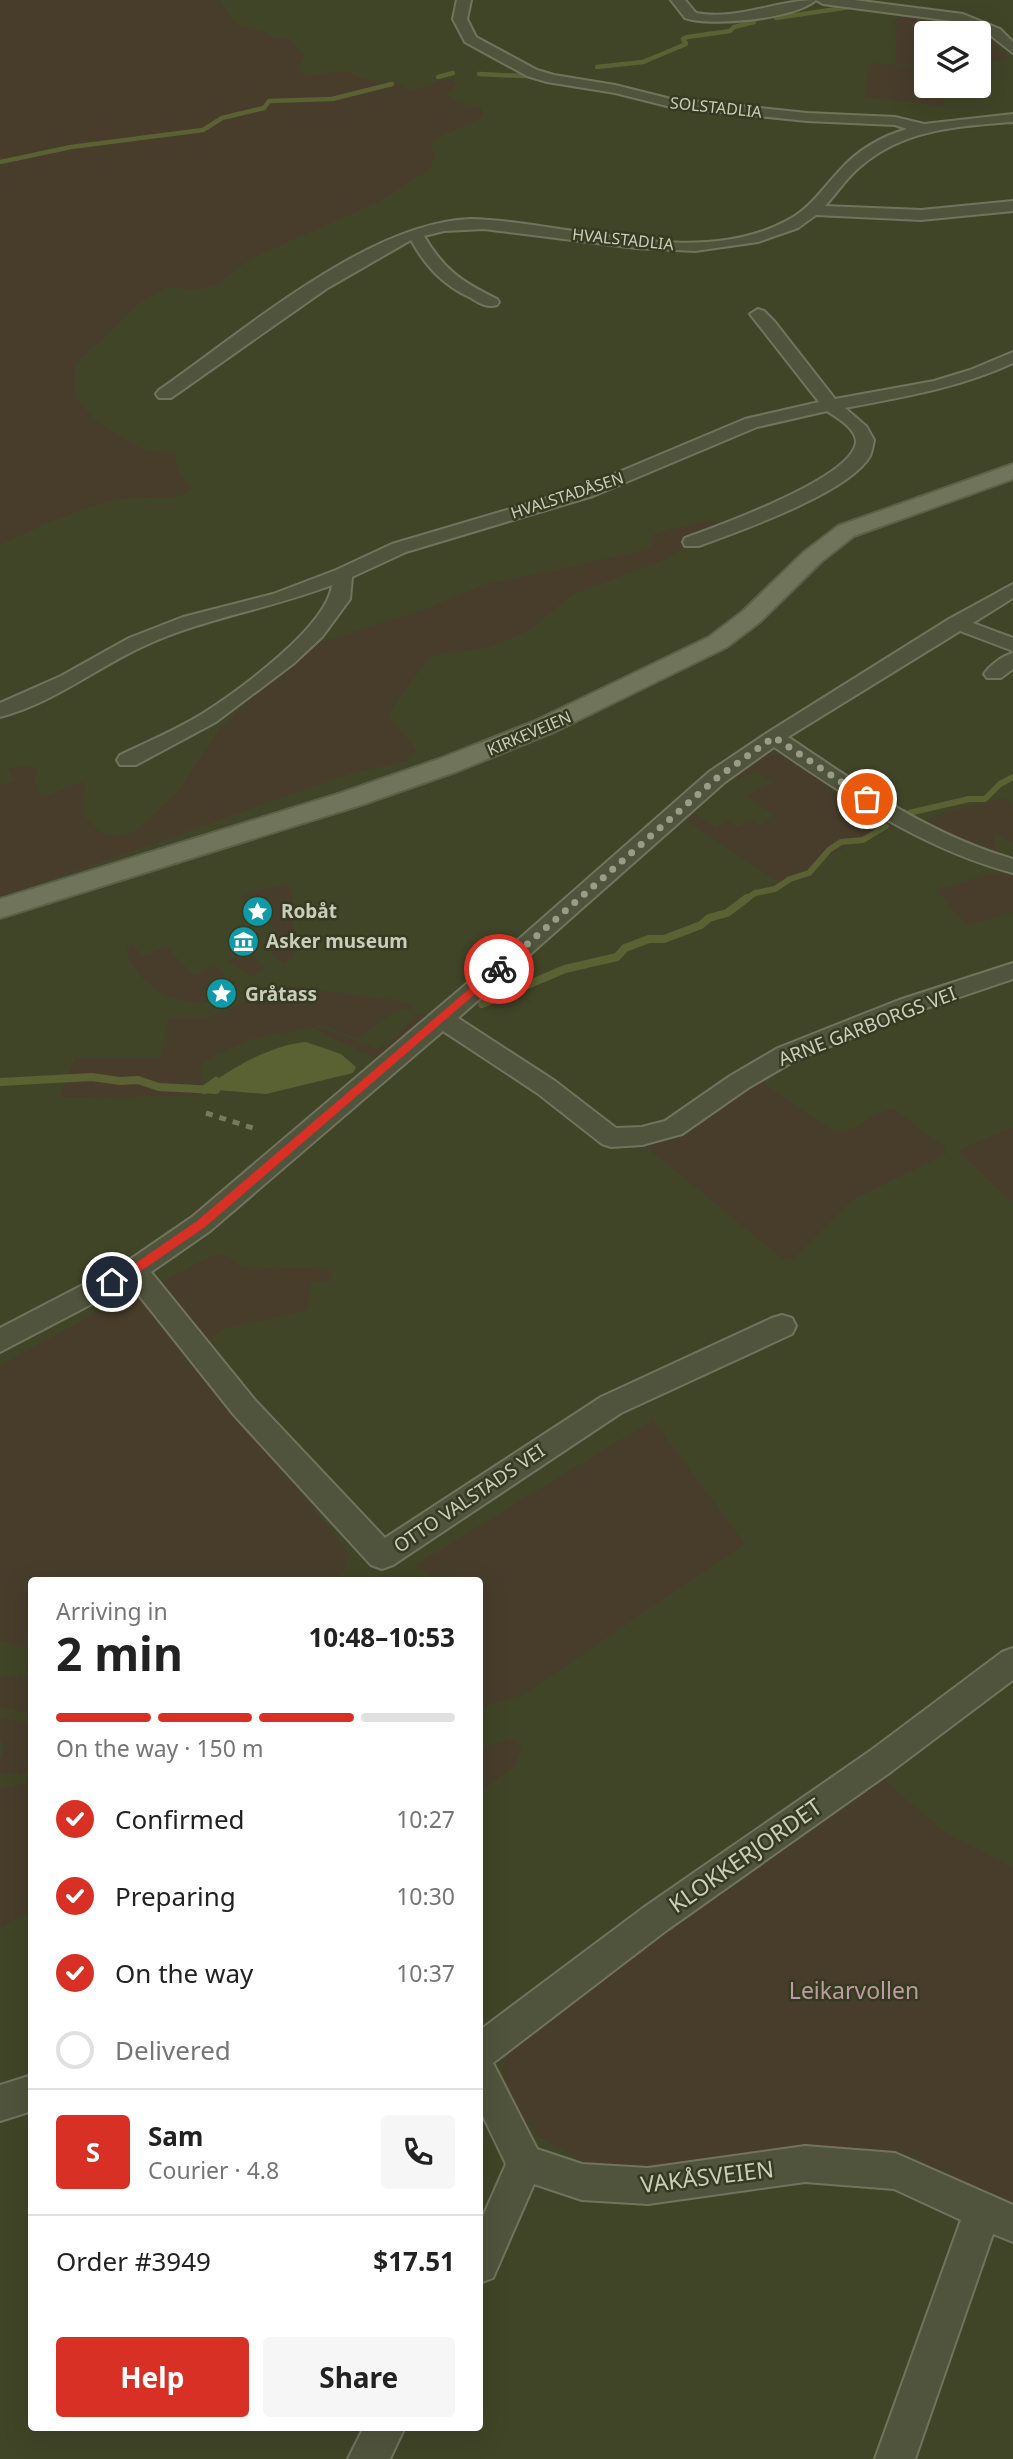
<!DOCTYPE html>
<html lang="en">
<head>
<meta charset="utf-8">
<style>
	body { margin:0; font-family:"Noto Sans",sans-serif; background:#f6f6f6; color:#222; height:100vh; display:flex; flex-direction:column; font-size:26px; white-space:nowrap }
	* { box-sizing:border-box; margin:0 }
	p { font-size:23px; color:#767676 }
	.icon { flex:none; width:38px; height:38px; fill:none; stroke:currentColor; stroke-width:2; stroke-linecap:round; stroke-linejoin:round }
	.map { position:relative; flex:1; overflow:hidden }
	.side { position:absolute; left:28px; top:1577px; width:455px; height:854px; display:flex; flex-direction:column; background:#fff; border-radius:7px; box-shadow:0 7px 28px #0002 }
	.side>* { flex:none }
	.controls { position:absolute; left:914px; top:21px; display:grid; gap:14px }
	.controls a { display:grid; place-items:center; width:77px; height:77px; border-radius:7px; background:#fff; box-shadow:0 7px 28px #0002; font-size:35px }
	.pin { position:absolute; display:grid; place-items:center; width:60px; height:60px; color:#fff; margin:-30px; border:4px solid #fff; border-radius:50%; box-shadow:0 2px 7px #0007 }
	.courier { position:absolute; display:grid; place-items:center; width:70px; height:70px; margin:-35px; border:5px solid #d93025; border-radius:50%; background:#fff; color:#222; box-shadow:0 2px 9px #0007 }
	.head em { font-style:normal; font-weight:700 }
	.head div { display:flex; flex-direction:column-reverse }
	.head { display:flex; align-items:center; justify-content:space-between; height:119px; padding:0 28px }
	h1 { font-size:46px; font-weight:700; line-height:52px }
	.bar { display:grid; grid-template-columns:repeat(4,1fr); gap:10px 7px; align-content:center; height:84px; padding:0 28px }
	.bar i { height:9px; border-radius:5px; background:#e0e0e0 }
	.bar .selected { background:#d93025 }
	.bar p { grid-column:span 4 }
	.line { display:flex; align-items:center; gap:18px; padding:0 28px; border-top:2px solid #e0e0e0 }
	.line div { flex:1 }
	.round { display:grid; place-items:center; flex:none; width:74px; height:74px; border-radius:7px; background:#f6f6f6 }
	ol { padding:0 28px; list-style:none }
	li { display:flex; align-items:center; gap:21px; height:77px }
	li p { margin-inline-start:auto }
	li .icon { padding:7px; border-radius:50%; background:#d93025; color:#fff; stroke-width:4 }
	li:last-child { color:#767676 }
	li i { width:38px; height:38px; border:4px solid #e0e0e0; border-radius:50% }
	.button { display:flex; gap:14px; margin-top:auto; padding:14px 28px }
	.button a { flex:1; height:80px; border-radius:7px; background:#d93025; color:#fff; font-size:28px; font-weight:700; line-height:80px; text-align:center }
	.button a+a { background:#f6f6f6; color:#222 }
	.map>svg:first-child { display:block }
	.green { fill:#483d2b }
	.water { fill:#5a6132 }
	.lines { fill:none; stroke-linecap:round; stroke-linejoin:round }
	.stream-far2 { stroke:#5a6132; stroke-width:4.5 }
	.stream-far1 { stroke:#5a6132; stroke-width:6 }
	.stream { stroke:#5a6132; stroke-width:8 }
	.minor-casing { stroke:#71745d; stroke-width:4 }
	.major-casing { stroke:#5d6048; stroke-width:4 }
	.minor { fill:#51543c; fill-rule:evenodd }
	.major { fill:#70745a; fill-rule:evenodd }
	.rail { stroke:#777b5e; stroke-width:5; stroke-dasharray:7 7; stroke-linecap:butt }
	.route { fill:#d93025 }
	.done { stroke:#9a9d86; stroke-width:7; stroke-dasharray:0 12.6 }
	.labels { text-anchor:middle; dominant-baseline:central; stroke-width:5; stroke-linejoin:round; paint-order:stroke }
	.far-street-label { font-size:16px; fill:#cacdb9; stroke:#363a20 }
	.poi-label { font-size:19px; font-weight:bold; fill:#cacdb9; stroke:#363a20; text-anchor:start }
	.street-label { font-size:19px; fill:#cacdb9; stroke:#363a20 }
	.near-street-label { font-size:23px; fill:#cacdb9; stroke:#363a20 }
	.near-park-label { font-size:23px; fill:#bc9ba2; stroke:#363a20 }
</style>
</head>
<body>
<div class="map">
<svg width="1013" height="2459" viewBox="0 0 1013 2459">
	<rect width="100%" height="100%" fill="#414527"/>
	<g class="green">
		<path d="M0 0H220L231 18 240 25 260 30 276 38H289C293 45 302 50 305 56L299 67 305 76 347 71C365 85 393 76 410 91 426 89 434 80 450 78L457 85 447 93C452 105 469 105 481 107L483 115 472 123 434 139 431 147 436 155 429 170 376 203 250 259 217 285 197 290 167 287 138 304 75 365V397L95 420 143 450 175 453 178 471 192 488C174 504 158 495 137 497 95 500 38 527 0 545Z"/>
		<path d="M905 16 932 21 936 27 960 24 977 33H926V66L895 63 897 25 891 21Z"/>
		<path d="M978 34 997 47 1009 60 978 62Z"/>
		<path d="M869 63 926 67V86H946L943 104 937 105 865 97Z"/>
		<path d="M709 521 720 523 721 528 663 560 572 595 529 630 490 647 430 656 387 715 417 750 407 761 352 773 0 898V786L15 780 7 769 28 766 38 771 34 780 40 796C57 795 69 785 85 781L83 815 100 832 120 836 135 832 177 792 218 731 295 655 320 642 423 610 483 585 633 553 651 547 652 536 669 529Z"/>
		<path d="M763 753 787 755 891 822 780 883 683 818 692 811 716 828 728 821 738 827 750 820 759 825 774 815 747 796 773 782 756 771 739 779 735 776Z"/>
		<path d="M1005 798 1013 804V843L994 833 996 851 993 855 917 825 945 812Z"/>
		<path d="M994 873H1013V912L967 926 936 890Z"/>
		<path d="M285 883 292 890 294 957 284 963 260 945 281 935 265 918 262 919 241 896Z"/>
		<path d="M132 944 143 956 166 946 194 975 214 966 235 983 237 990C226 995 213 1003 201 1003 169 1004 133 980 126 948Z"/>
		<path d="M249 950 266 970 251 977 228 960Z"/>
		<path d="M283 985 399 1001 415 1007 392 1013 358 1039 323 1025 251 1039 202 1062 199 1096 59 1097 75 1058H161L169 1018 210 1017Z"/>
		<path d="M416 1013 430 1015 389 1052 376 1059 316 1030 320 1027 377 1049C391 1043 408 1026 416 1013Z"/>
		<path d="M755 1077 836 1133C859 1132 873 1110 895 1109L945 1148 946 1154 852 1200 793 1259H783L638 1140Z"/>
		<path d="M1013 1127V1204L958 1151Z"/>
		<path d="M222 1254C232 1256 237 1266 246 1267 274 1271 302 1265 330 1270L331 1281 311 1282 308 1310 225 1329 205 1343 162 1281C183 1273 200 1258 222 1254Z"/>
		<path d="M139 1290 349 1554 342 1573 330 1580H32L31 1650 0 1641V1365Z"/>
		<path d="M653 1420 745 1544 524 1694 480 1708V1580H438L415 1565Z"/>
		<path d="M31 1676V1714L0 1708V1677Z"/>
		<path d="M0 1718 31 1723V1772L0 1775V1760L5 1747 0 1740Z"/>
		<path d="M514 1739 522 1749 514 1767 480 1792V1747Z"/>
		<path d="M879 1776 946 1833 1008 1865H1013V2206L910 2155 864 2149 808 2147 643 2171 587 2164 540 2137 514 2105 502 2068 513 2046 534 2028Z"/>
		<path d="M31 1782V1911L0 1928V1788Z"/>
	</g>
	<path class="water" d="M306 1042 341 1054 356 1067 353 1073 266 1094 216 1090V1080C243 1062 274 1045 306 1042Z"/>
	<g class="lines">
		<g class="stream-far2">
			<path d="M776 18 850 7"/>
			<path d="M597 67 643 62 686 44 683 39 687 37 730 31 734 27 754 22"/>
			<path d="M479 74 524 76"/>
			<path d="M438 77 453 73"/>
			<path d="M0 162 71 147 203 130 222 118 264 108 269 101 332 99 392 84"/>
		</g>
		<g class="stream-far1">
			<path d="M909 813 969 799H985L1000 784 1013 777"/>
			<path d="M745 900 755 893 775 889 790 879 809 873 829 850 841 842 863 840 886 826"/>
		</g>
		<g class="stream">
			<path d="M482 1004 565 969 617 957 625 948 649 939H664L701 925 709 918 727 913 747 898"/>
			<path d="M0 1082 92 1077 120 1081 138 1080 159 1087 216 1090"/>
			<path d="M204 1090 216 1081"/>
		</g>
		<defs>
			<g id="minor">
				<path d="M457 0H471L467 19 476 37 537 70 554 75 615 85 671 99 807 113 895 117 924 124 1013 114V122C959 126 904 129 861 166 847 177 837 193 825 206L921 210 1013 201V211L921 220 816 215 798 228 758 242 695 251 636 248 484 229 444 231 424 236C444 270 462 282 497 299L499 302 497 305C487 308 479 303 471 298 443 285 426 267 411 240L326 289 171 398H159L156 394 159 390C243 332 367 223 470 219 568 221 694 270 786 221 809 210 823 188 840 170 858 150 882 136 907 129L895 125 807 121 671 107 615 93 547 82 527 76 465 42 453 19Z"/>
				<path d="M671 0H685L696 13C737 21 776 0 816 0 795 19 711 27 685 18Z"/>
				<path d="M816 0H854L963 14 1000 29 1013 42V53L990 35 960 22 823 4Z"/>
				<path d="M758 309 764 311 774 321 835 399 934 381 970 370 1013 352V363C959 388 903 397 845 408L866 426 874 440C873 445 872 451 870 456 849 493 739 531 699 546H685L683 542 685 538C718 526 853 478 856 442 856 428 837 418 827 411L757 427 593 496 406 552 352 577 350 599 322 637 293 664 216 722 136 765H120L117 760 120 755C147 742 176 730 202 714 238 691 327 627 332 585 270 609 204 618 144 646 96 668 52 704 0 717V703L61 676 129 638 183 617 273 594 336 570 392 544 581 488 745 419 819 402 750 314Z"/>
				<path d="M1013 584V598L973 623 1013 638V651L960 631 788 737C860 785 929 835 1013 859V873C923 849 850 799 774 747L725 782 458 1018 555 1081 616 1128 642 1127 665 1121 730 1076 778 1048 899 1000 1013 963V979L915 1012 796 1060 748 1088 682 1134 642 1145 611 1147 602 1144 537 1093 443 1031 210 1231 151 1272 254 1399 385 1538 601 1397 772 1318 782 1315 792 1318 796 1326 792 1334 621 1413 393 1565 382 1569 371 1565 234 1415 130 1284 0 1352V1328L125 1263 192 1217 510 947 709 772 767 733 949 619Z"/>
				<path d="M1013 653V669L1001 678H987L984 674C990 665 1002 656 1013 653Z"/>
				<path d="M1013 1648V1680L892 1771 667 1930 493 2063 537 2149 582 2164 648 2168 805 2146 895 2153 1013 2205V2242L993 2234 915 2459H875L961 2220 894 2189 805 2182 648 2204 582 2200 534 2184 493 2278 480 2283V2223L506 2164 480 2110V2030L643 1908 870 1751 1002 1652Z"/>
				<path d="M32 2075V2111L0 2121V2085Z"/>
				<path d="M364 2427H405L390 2459H348Z"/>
			</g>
			<path id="major" d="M1013 464V479L854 536 821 562 760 622 727 647 554 732 458 771 361 805 0 918V899L341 793 439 759 535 721 709 637 743 611 804 552 838 526Z"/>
		</defs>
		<use href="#minor" class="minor-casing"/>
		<use href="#major" class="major-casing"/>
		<use href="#minor" class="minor"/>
		<use href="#major" class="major"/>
		<path class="rail" d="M206 1113 253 1128"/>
	</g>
	<path class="route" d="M495 967 504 969 205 1227 138 1273 116 1285H108V1279L130 1267 197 1221Z"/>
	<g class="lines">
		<path class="done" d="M499 969 718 777 774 737 867 799"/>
	</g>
	<defs>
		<symbol id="sight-disc" viewBox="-11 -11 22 22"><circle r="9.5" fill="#0f9aa8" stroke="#363a20"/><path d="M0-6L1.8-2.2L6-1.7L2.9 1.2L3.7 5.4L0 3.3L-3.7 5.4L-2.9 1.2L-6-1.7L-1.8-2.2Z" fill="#fff"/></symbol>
		<symbol id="museum-disc" viewBox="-11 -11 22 22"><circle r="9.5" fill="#0f9aa8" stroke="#363a20"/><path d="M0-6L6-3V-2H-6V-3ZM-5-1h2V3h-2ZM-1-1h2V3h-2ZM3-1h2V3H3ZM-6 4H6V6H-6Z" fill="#fff"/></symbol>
	</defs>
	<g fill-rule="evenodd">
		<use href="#sight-disc" x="240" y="894" width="35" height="35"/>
		<use href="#museum-disc" x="226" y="924" width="35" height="35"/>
		<use href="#sight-disc" x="204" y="976" width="35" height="35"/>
	</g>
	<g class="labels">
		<g class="far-street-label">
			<text transform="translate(716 107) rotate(6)">SOLSTADLIA</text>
			<text transform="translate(623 239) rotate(6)">HVALSTADLIA</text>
			<text transform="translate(567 495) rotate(-18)">HVALSTADÅSEN</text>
			<text transform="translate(529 733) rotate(-23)">KIRKEVEIEN</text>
		</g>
		<g class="poi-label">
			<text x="281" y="911">Robåt</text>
			<text x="266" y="941">Asker museum</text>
			<text x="245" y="994">Gråtass</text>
		</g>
		<g class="street-label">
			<text transform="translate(867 1026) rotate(-21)">ARNE GARBORGS VEI</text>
			<text transform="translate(469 1498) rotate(-34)">OTTO VALSTADS VEI</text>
		</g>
		<g class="near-street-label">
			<text transform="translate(745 1855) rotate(-35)">KLOKKERJORDET</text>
			<text transform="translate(707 2176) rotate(-7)">VAKÅSVEIEN</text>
		</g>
		<g class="near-park-label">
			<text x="854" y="1990">Leikarvollen</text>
		</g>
	</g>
</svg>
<div class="controls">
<a><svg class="icon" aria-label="layers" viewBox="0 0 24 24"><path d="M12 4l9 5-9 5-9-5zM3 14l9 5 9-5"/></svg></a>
</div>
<div class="pin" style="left:867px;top:799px;background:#ea580c"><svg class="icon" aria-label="bag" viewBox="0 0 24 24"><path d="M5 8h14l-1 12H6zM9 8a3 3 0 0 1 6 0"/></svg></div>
<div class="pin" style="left:112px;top:1282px;background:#1f2937"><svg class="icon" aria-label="home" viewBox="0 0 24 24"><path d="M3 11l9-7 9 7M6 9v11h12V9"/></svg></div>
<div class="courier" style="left:499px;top:969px"><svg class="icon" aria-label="bike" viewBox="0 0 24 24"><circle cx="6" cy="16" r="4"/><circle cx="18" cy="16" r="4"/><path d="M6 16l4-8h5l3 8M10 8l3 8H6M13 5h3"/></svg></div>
<section class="side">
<div class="head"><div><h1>2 min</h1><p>Arriving in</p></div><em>10:48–10:53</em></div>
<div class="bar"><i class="selected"></i><i class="selected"></i><i class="selected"></i><i></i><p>On the way · 150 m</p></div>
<ol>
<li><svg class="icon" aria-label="check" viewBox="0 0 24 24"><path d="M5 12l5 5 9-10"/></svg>Confirmed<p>10:27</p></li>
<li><svg class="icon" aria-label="check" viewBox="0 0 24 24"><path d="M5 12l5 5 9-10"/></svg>Preparing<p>10:30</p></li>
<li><svg class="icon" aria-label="check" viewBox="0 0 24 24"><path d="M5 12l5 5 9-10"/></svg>On the way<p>10:37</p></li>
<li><i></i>Delivered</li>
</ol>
<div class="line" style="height:126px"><b class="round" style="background:#d93025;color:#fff">S</b><div><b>Sam</b><p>Courier · 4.8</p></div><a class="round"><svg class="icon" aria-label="phone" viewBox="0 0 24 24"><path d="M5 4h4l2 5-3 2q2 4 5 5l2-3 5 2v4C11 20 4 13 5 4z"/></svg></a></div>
<div class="line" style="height:91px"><div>Order #3949</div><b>$17.51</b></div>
<div class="button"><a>Help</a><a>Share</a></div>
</section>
</div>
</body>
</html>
